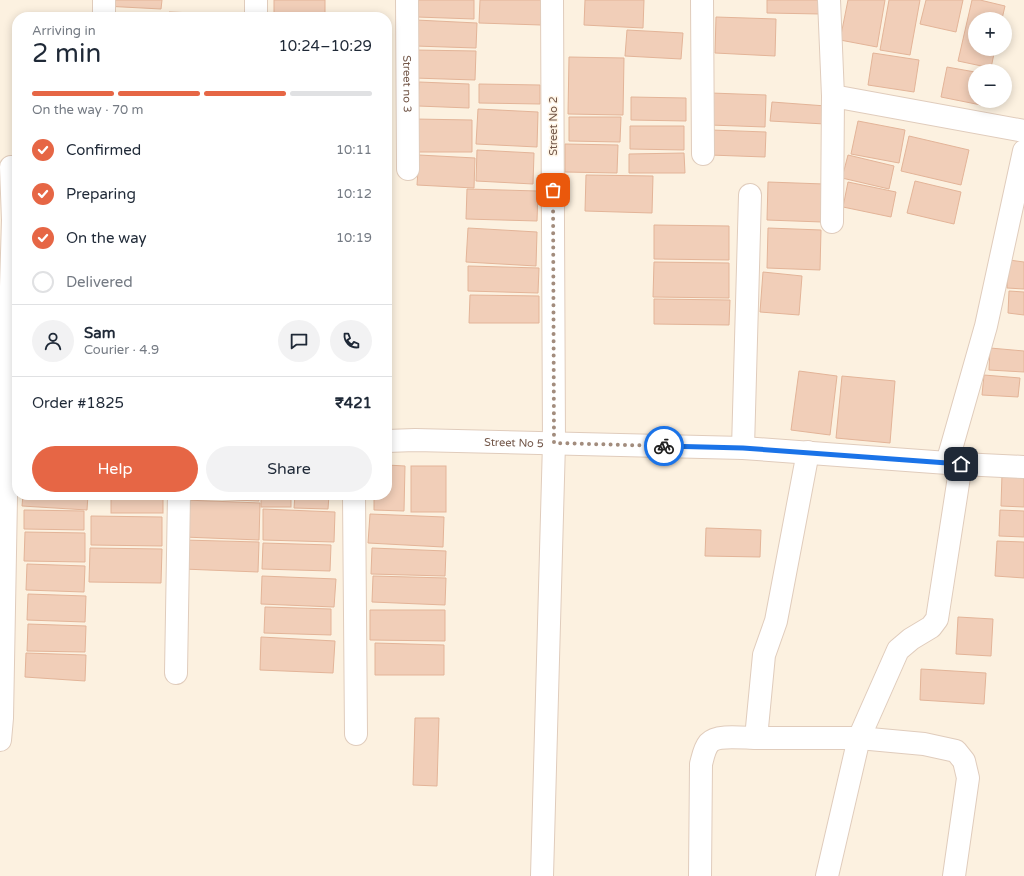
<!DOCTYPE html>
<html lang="en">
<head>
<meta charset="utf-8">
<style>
	body { margin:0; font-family:"Varela Round",sans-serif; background:#f2f2f3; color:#1f2937; height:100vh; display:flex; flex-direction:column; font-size:15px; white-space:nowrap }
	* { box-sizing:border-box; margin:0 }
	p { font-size:13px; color:#747a83 }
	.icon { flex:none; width:22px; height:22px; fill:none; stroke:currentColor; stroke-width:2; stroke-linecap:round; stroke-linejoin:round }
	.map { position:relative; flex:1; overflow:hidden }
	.side { position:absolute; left:12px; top:12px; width:380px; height:488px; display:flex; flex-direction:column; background:#fff; border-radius:16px; box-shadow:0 2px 10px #0003 }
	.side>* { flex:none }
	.fabs { position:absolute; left:968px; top:12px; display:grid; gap:8px }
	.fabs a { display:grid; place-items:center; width:44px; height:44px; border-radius:50%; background:#fff; box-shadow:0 2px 10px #0003; font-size:20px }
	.pin { position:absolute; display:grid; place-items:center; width:34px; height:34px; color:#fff; margin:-17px; border-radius:8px; box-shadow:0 2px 6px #0006 }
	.courier { position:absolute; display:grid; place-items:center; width:40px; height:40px; margin:-20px; border:3px solid #1a73e8; border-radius:50%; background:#fff; color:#222; box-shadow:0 1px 5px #0007 }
	.headline em { font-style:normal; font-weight:600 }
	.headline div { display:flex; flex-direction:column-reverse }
	.headline { display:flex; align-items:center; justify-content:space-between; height:68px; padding:0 20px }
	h1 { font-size:26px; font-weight:600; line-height:30px }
	.bar { display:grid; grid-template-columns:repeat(4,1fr); gap:6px 4px; align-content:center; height:48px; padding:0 20px }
	.bar i { height:5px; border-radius:3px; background:#e0e1e3 }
	.bar .active { background:#e66645 }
	.bar p { grid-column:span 4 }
	.line { display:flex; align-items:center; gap:10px; padding:0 20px; border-top:1px solid #e0e1e3 }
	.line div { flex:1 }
	.round { display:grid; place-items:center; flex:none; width:42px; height:42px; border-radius:21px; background:#f2f2f3 }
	ol { padding:0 20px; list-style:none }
	li { display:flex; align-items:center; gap:12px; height:44px }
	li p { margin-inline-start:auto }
	li .icon { padding:4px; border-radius:50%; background:#e66645; color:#fff; stroke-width:4 }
	li:last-child { color:#747a83 }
	li i { width:22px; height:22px; border:2px solid #e0e1e3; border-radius:50% }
	.primary-button { display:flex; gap:8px; margin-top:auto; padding:8px 20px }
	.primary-button a { flex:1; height:46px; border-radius:24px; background:#e66645; color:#fff; font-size:16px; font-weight:600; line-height:46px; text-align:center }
	.primary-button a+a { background:#f2f2f3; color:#1f2937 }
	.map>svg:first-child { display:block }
	.building { fill:#f1ceb8; stroke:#e3b498 }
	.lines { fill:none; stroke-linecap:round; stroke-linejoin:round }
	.street-casing { stroke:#e0ccbc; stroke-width:24 }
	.street { stroke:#fff; stroke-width:22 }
	.done { stroke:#a28c7d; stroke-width:4; stroke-dasharray:0 7.2 }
	.route { stroke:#1a73e8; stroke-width:5 }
	.labels { text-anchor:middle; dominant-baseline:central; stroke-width:3; stroke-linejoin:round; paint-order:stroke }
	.street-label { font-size:11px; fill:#725648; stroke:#fff5e6 }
</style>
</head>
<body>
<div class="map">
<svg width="1024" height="876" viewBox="0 0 1024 876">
	<rect width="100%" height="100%" fill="#fcf1e0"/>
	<g class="building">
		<path d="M105 0H162L161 9 104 6Z"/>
		<rect x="274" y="0" width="51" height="17"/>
		<path d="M417 0H474V19L417 17Z"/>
		<path d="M480 0H542L541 25 479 23Z"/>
		<path d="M585 0H644L643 28 584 25Z"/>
		<path d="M767 0H821V14L767 13Z"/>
		<path d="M848 0H885L877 47 840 40Z"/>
		<path d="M889 0H920L910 55 880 50Z"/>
		<path d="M926 0H963L956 32 920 24Z"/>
		<path d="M972 0H980L1005 6 1002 19H975V49H995L991 68 958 61Z"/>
		<path d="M169 12 223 14V17H169Z"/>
		<path d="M105 15 164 16V17H105Z"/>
		<path d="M716 17 776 19 775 56 715 53Z"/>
		<path d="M416 20 477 23 476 48 415 46Z"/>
		<path d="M627 30 683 33 681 59 625 56Z"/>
		<path d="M415 50 476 51 475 80 414 78Z"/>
		<path d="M873 53 919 60 914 92 868 85Z"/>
		<path d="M569 57 624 58 623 115 568 114Z"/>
		<path d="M947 67 975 72V101H987L986 106 941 97Z"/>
		<path d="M419 82 469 84V108L418 106Z"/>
		<path d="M479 84 540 85V104L479 103Z"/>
		<path d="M711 93 766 95 765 127 710 125Z"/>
		<path d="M631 97 686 98V121L631 120Z"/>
		<path d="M772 102 826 106 825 124 770 121Z"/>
		<path d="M478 109 538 112 537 147 476 144Z"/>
		<path d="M569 117H621L620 142 569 141Z"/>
		<path d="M414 119 472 120V152H414Z"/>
		<path d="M858 121 905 130 899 163 851 154Z"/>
		<path d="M630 126H684V150L630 149Z"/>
		<path d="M711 130 766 132 765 157 710 155Z"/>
		<path d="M909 136 969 150 961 185 901 171Z"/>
		<path d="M565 144 618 145 617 173 565 172Z"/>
		<path d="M477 150 534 153 533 184 476 181Z"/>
		<path d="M684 153 685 173H629V154Z"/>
		<path d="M419 155 475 158 474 188 417 185Z"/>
		<path d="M848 155 894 166 889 189 842 178Z"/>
		<path d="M586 175 653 176 652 213 585 211Z"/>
		<path d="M915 181 961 192 954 224 907 213Z"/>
		<path d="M768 182 824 184 822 222 767 220Z"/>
		<path d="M848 182 896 192 891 217 843 207Z"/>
		<path d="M467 189 538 191 537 221 466 219Z"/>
		<path d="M654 225 729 226V260L654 259Z"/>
		<path d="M468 228 537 232 536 266 466 262Z"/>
		<path d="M768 228 821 230 820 270 767 268Z"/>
		<path d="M1009 260 1024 262V289L1007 288Z"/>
		<path d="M654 262 729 263V298L653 297Z"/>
		<path d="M468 266 539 268 538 293 468 291Z"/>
		<path d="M763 272 802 276 799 315 760 312Z"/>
		<path d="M1009 291 1024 292V315L1008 313Z"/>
		<path d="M470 295 539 296V323H469Z"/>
		<path d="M654 299 730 300 729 325 654 324Z"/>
		<path d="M990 348 1024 351V372L989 370Z"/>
		<path d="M799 371 837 376 830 435 791 430Z"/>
		<path d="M984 375 1020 378 1018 397 982 395Z"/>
		<path d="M842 376 895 381 890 443 836 438Z"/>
		<path d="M387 465 405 466 404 511 374 510V495H387Z"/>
		<rect x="411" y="466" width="35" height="46"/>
		<path d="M1002 474 1024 475V507L1001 506Z"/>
		<path d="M23 495H88L87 510 22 506Z"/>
		<rect x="111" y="495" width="52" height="18"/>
		<path d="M184 495H259V501L184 498Z"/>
		<rect x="261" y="495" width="30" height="12"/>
		<path d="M295 495H329L328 509 294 508Z"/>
		<path d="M185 500 260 503 259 540 184 537Z"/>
		<path d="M263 509 335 512 334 542 263 540Z"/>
		<path d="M24 510 84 511V530L24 529Z"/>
		<path d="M1000 510 1024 511V537L999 536Z"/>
		<path d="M370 514 444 517 443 547 368 543Z"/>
		<path d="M91 516 162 517V546L91 545Z"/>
		<path d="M706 528 761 530 760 557 705 556Z"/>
		<path d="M25 532 85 533V562L24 561Z"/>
		<path d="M183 540 259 542 258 572 183 569Z"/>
		<path d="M997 541 1024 542V578L995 576Z"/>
		<path d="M263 543 331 545 330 571 262 569Z"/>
		<path d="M90 548 162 549 161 583 89 582Z"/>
		<path d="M372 548 446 551 445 576 371 574Z"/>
		<path d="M27 564 85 566 84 592 26 590Z"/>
		<path d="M262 576 336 579 334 607 261 604Z"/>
		<path d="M373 576 446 578 445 605 372 602Z"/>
		<path d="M28 594 86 596 85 622 27 620Z"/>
		<path d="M265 607 331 609V635L264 633Z"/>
		<path d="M370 610H445V641L370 640Z"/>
		<path d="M958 617 993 619 991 656 956 654Z"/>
		<path d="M28 624 86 626 85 652 27 651Z"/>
		<path d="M261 637 335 641 333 673 260 670Z"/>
		<path d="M375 643 444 645V675H375Z"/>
		<path d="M26 653 86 655 85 681 25 677Z"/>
		<path d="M921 669 986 673 984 704 920 700Z"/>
		<path d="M415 718H439L437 786 413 785Z"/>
	</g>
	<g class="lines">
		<defs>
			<g id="street">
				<path d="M104 0V17"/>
				<path d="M256 0V17"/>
				<path id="s1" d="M407 0 408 169"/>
				<path d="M702 0 703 154"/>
				<path d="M829 0 833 96 832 222"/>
				<path d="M833 96 1024 131"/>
				<path id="s2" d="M387 441 415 440 743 448 961 464 1024 467"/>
				<path d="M743 448 750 195"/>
				<path d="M808 452 776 621 764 655 756 738H859L924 744 956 751 964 761 968 778 954 876"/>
				<path d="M947 463 986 326 1024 151"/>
				<path d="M354 495 356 734"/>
				<path d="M176 673 179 495"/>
				<path d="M0 740 2 718 8 387 13 220 11 167H17"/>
				<path d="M542 876 554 443 552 0"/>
				<path d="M700 876 701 764C703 757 704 749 709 743 717 734 744 738 756 738"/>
				<path d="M827 876 859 738 898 650 911 639 931 627 937 619 961 464"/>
			</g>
		</defs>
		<use href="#street" class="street-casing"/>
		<use href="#street" class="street"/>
	</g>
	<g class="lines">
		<path class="done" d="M553 190 554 443 664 446"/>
		<path class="route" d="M664 446 743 448 961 464"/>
	</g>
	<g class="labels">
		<g class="street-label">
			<text stroke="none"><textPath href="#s1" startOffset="84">Street no 3</textPath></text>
			<text transform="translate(553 126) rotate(-90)">Street No 2</text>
			<text stroke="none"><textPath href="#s2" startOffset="127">Street No 5</textPath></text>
		</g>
	</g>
</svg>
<div class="fabs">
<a>+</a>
<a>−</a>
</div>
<div class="pin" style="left:553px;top:190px;background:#ea580c"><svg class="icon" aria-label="bag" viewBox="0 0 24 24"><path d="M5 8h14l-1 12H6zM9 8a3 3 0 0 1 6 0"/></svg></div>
<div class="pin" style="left:961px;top:464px;background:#1f2937"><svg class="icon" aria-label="home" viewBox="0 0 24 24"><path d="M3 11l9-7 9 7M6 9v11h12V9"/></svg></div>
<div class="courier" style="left:664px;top:446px"><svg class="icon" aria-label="bike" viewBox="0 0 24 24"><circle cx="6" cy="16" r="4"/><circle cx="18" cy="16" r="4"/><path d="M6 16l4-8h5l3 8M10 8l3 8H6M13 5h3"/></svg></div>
<section class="side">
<div class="headline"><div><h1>2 min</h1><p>Arriving in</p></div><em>10:24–10:29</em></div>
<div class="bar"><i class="active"></i><i class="active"></i><i class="active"></i><i></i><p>On the way · 70 m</p></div>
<ol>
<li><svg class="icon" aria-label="check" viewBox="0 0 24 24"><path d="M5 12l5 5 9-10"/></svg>Confirmed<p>10:11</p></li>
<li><svg class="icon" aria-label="check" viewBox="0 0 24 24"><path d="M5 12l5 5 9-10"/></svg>Preparing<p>10:12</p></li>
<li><svg class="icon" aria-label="check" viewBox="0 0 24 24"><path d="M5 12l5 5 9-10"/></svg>On the way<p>10:19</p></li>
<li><i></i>Delivered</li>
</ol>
<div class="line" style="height:72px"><a class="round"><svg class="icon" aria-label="person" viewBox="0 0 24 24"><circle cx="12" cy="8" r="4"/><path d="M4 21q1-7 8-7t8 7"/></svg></a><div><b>Sam</b><p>Courier · 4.9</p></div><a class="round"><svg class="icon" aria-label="chat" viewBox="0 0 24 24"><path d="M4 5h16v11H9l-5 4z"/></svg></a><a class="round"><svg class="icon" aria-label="phone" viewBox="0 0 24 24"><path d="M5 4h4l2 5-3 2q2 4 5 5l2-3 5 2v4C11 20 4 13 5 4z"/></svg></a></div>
<div class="line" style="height:52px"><div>Order #1825</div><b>₹421</b></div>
<div class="primary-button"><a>Help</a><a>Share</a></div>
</section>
</div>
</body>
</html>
